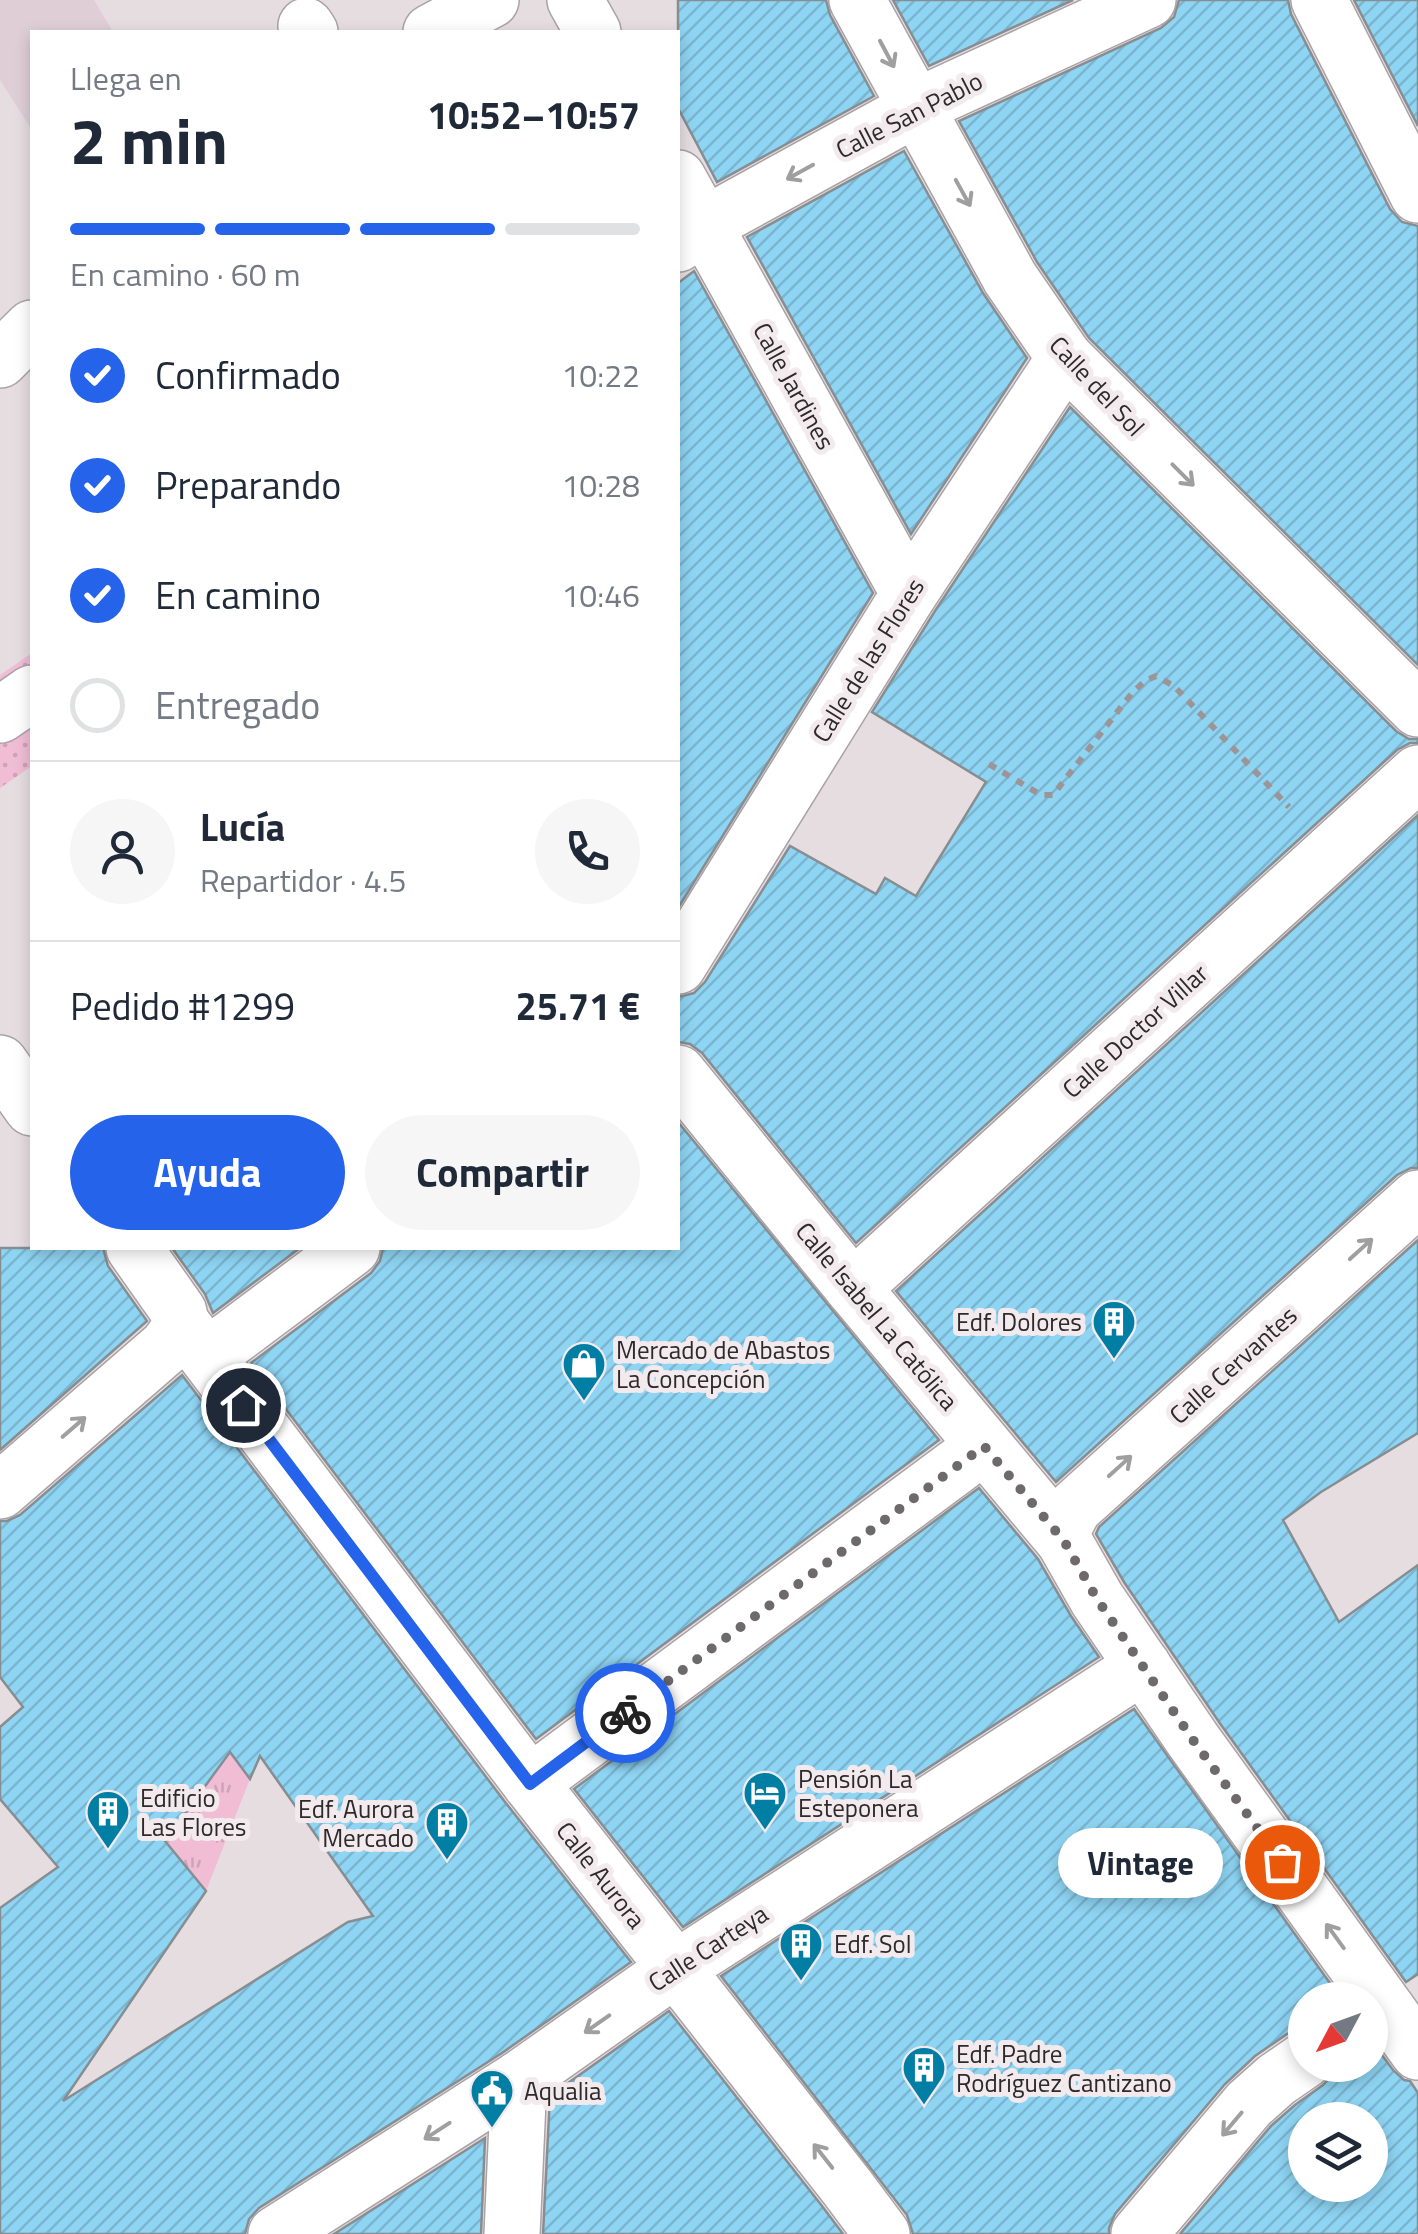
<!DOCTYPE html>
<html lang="es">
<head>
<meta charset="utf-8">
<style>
	body { margin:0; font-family:"Titillium Web",sans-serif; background:#f6f6f7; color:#1f2937; height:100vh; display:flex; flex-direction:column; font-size:38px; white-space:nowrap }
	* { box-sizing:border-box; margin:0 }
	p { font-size:32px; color:#747a83 }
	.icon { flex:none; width:55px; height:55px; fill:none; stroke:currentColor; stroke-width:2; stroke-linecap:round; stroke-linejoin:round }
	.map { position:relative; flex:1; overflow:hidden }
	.panel { position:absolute; left:30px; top:30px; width:650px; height:1220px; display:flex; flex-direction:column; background:#fff; border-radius:0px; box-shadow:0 5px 15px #0003 }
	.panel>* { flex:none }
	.needle { width:65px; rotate:229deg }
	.fabs { position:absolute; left:1288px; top:1982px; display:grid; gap:20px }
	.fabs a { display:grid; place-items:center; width:100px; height:100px; border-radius:50%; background:#fff; box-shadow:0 5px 15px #0003; font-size:50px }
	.pin { position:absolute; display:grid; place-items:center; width:85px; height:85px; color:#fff; margin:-42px; border:5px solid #fff; border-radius:50%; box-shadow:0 2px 10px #0007 }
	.courier { position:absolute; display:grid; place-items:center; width:100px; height:100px; margin:-50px; border:8px solid #2563eb; border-radius:50%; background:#fff; color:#222; box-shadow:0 2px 12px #0007 }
	.bubble { position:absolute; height:70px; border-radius:35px; background:#fff; box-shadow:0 5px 15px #0003; font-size:32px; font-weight:700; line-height:70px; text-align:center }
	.overview em { font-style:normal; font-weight:700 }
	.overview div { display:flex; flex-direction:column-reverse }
	.overview { display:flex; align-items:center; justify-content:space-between; height:170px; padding:0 40px }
	h1 { font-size:65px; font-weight:700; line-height:75px }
	.bar { display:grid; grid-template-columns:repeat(4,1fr); gap:15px 10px; align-content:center; height:120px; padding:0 40px }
	.bar i { height:12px; border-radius:8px; background:#e0e1e3 }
	.bar .active { background:#2563eb }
	.bar p { grid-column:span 4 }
	.line { display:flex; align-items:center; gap:25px; padding:0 40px; border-top:2px solid #e0e1e3 }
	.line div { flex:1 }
	.round { display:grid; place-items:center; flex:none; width:105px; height:105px; border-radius:52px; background:#f6f6f7 }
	ol { padding:0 40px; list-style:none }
	li { display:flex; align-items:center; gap:30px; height:110px }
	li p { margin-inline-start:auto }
	li .icon { padding:10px; border-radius:50%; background:#2563eb; color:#fff; stroke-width:4 }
	li:last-child { color:#747a83 }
	li i { width:55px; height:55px; border:5px solid #e0e1e3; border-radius:50% }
	.primary-button { display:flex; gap:20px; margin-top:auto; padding:20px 40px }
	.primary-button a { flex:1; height:115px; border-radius:60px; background:#2563eb; color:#fff; font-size:40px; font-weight:700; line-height:115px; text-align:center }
	.primary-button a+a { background:#f6f6f7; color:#1f2937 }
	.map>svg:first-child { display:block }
	.built { fill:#dfced6 }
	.grass { fill:url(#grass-tufts) }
	.park { fill:url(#park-dots) }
	.building { fill:url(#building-hatch); stroke:#868e92; stroke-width:2.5; fill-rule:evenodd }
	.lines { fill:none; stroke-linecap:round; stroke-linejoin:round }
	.street-casing { stroke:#aba2a6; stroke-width:58 }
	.secondary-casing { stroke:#aba2a6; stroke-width:58 }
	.path { stroke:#9b9598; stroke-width:6; stroke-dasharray:8 8; stroke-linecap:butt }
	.street { stroke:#fff; stroke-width:55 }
	.secondary { stroke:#fff; stroke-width:55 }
	.oneway { stroke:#a09fa0 }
	.done { stroke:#6e696b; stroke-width:10; stroke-dasharray:0 18 }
	.route { stroke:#2563eb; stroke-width:12 }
	.labels { text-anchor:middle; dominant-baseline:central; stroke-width:10; stroke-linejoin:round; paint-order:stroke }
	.street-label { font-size:25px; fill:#2d2a2c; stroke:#f3eaee }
	.poi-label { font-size:25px; fill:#2d2a2c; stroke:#f3eaee; text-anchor:start }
</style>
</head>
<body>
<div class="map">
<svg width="1418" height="2234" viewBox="0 0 1418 2234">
	<defs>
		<pattern id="grass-tufts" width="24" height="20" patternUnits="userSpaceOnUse" patternTransform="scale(2.5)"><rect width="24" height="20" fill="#f0bdd5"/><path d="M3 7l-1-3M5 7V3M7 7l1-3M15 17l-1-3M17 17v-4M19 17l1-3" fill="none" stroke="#cea3b7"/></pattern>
		<pattern id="park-dots" width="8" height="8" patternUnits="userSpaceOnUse" patternTransform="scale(2.5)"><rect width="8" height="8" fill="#f0bdd5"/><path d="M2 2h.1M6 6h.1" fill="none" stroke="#cea3b7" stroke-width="1.8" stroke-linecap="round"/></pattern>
		<pattern id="building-hatch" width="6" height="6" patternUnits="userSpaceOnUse" patternTransform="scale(2.5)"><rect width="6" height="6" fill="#8ed4f3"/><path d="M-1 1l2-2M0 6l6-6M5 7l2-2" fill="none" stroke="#7bb6d0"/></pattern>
	</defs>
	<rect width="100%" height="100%" fill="#e6dde1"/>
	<path class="built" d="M0 0H94L113 32H32V130L0 80Z"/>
	<path class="grass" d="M215 1732 250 1779 206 1891 165 1841Z"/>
	<path class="park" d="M32 653V766L0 788V675Z"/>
	<g class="building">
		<path d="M678 0H826L830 15 874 96 717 182 678 108Z"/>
		<path d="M893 0H1073L929 66Z"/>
		<path d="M1179 0H1288L1291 14 1390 209 1402 222 1418 226V665L1089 338 1037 262 959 121 1161 28 1174 17Z"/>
		<path d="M1354 0H1418V126Z"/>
		<path d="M904 151 983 293 1027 358 911 534 747 237Z"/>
		<path d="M694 271 873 593 678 908V283Z"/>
		<path d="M1070 407 1396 731 1409 739H1418V743H1410L1397 750 856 1243 702 1053 690 1044 678 1042V997L694 993 705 982 790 846 876 894 885 878 916 896 986 782 872 712 935 611Z"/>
		<path d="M1418 815V1168H1411L1397 1175 1056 1482 896 1291Z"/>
		<path d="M678 1122 939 1440 536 1739 251 1363 371 1273 380 1261 383 1248H678Z"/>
		<path d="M1418 1240V1433L1321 1492 1283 1520 1339 1622 1418 1565V1974L1406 1982 1219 1722 1124 1582 1096 1534 1099 1527Z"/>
		<path d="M0 1248H103L108 1266 147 1321 0 1450Z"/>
		<path d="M172 1248H300L213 1313 205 1294Z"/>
		<path d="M182 1375 505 1802 631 1962 502 2053 259 2208 249 2219 245 2234H0V1908L58 1867 0 1799V1727L23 1707 0 1677V1521H7L20 1515ZM230 1752 250 1779 260 1756 373 1916 348 1922 63 2101 206 1891 165 1841Z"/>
		<path d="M979 1488 1038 1559 1071 1616 1099 1657 683 1927 574 1789Z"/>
		<path d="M1134 1709 1342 2000H1305V2029L1287 2034 1255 2056 1225 2084 1115 2214 1109 2228V2234H913L907 2215 721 1976Z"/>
		<path d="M669 2011 822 2206 843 2234H543L550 2096Z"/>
		<path d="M1370 2039 1393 2070 1404 2080 1410 2081 1418 2093V2234H1180L1271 2126 1295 2105 1323 2085 1333 2074 1335 2065H1370ZM1305 2120H1370V2185H1305Z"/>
		<path d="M485 2138 481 2234H334Z"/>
	</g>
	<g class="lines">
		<defs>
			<g id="street">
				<path d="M575 0 593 32"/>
				<path d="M1319 0 1418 195"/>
				<path d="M306 26 310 32"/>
				<path d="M431 32 491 0"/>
				<path d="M678 178 909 594"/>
				<path d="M678 244 704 225 939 96 1148 0"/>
				<path d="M0 360 32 328"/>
				<path d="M0 715 32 693"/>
				<path d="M678 966 909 594 1065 358"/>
				<path d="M0 1063 32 1108"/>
				<path d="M678 1073 853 1288 1064 1541 1097 1599 1193 1740 1418 2052"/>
				<path d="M853 1288 1418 773"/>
				<path d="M180 1321 530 1783 847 2187 882 2234"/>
				<path d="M195 1342 216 1348 221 1346 352 1248"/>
				<path d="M0 1491 166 1347C176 1335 181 1327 179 1312L134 1248"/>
				<path d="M1064 1541V1527L1074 1508 1418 1198"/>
				<path d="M530 1783 984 1446"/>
				<path d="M276 2234 519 2079 675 1969 1143 1666"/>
				<path d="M512 2234 519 2079"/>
				<path d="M1139 2234 1249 2104 1276 2080 1305 2060"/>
			</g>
			<path id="secondary" d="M857 0 1010 278 1065 358 1418 709"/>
		</defs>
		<use href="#street" class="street-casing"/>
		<use href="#secondary" class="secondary-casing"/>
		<path class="path" d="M989 764 1041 795H1053L1132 693 1145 681 1156 676 1174 686 1289 807"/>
		<use href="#street" class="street"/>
		<use href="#secondary" class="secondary"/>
	</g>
	<defs><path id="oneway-shaft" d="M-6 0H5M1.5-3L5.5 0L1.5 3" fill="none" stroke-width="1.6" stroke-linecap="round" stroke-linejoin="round" transform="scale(2.5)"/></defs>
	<g class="oneway">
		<use href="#oneway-shaft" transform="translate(887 54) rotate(62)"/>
		<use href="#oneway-shaft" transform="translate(800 172) rotate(151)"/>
		<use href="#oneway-shaft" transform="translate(963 193) rotate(61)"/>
		<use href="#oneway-shaft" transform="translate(1183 475) rotate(45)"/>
		<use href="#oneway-shaft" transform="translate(1361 1249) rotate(-42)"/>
		<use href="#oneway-shaft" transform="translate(74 1427) rotate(-41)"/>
		<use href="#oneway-shaft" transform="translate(1120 1466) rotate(-42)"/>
		<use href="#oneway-shaft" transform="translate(1335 1936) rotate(-126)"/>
		<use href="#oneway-shaft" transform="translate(597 2024) rotate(145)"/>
		<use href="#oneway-shaft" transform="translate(1232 2124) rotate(130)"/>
		<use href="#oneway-shaft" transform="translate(437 2131) rotate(147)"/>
		<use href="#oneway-shaft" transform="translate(823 2156) rotate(-128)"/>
	</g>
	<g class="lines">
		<path class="done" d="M625 1713 984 1446 1064 1541 1097 1599 1193 1740 1282 1862"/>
		<path class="route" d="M243 1405 530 1784 625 1713"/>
	</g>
	<defs>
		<symbol id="building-pin" viewBox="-11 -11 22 30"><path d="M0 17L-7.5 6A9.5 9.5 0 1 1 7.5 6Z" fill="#007ea4" stroke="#f3eaee"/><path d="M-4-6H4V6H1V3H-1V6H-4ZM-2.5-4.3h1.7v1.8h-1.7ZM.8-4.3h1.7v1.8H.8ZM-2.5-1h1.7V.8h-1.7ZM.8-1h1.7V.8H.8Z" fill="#fff"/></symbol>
		<symbol id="shop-pin" viewBox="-11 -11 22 30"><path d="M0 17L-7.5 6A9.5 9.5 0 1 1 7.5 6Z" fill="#007ea4" stroke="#f3eaee"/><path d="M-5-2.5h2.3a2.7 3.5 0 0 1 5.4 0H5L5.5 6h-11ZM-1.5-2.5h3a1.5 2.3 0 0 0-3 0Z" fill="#fff"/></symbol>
		<symbol id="hotel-pin" viewBox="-11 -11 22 30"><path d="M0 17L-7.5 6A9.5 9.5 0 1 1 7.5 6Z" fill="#007ea4" stroke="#f3eaee"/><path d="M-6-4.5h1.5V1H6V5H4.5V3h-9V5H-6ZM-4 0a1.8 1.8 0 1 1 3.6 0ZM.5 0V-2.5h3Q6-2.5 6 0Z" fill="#fff"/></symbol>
		<symbol id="civic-pin" viewBox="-11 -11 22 30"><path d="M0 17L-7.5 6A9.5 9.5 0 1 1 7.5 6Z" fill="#007ea4" stroke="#f3eaee"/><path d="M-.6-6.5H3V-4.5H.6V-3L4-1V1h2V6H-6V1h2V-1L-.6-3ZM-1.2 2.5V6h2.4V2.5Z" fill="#fff"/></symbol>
	</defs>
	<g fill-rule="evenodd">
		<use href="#building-pin" x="1089" y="1297" width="50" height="68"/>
		<use href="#shop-pin" x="559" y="1339" width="50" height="68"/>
		<use href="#hotel-pin" x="740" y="1768" width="50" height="68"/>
		<use href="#building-pin" x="83" y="1787" width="50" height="68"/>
		<use href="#building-pin" x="422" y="1798" width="50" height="68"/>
		<use href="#building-pin" x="776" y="1919" width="50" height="68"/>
		<use href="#building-pin" x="899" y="2043" width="50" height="68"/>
		<use href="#civic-pin" x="467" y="2066" width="50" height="68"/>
	</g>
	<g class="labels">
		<g class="street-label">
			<text transform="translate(909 115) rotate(-27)">Calle San Pablo</text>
			<text transform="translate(794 386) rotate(61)">Calle Jardines</text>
			<text transform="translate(1097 386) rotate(47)">Calle del Sol</text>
			<text transform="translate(868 660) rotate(-58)">Calle de las Flores</text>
			<text transform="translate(1135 1031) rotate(-42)">Calle Doctor Villar</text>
			<text transform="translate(877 1316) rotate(50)">Calle Isabel La Católica</text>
			<text transform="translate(1233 1365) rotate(-42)">Calle Cervantes</text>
			<text transform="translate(601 1875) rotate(52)">Calle Aurora</text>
			<text transform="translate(708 1948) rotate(-33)">Calle Carteya</text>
		</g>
		<g class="poi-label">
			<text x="1082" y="1322" text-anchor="end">Edf. Dolores</text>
			<text x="616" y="1350">Mercado de Abastos<tspan x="616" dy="29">La Concepción</tspan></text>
			<text x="798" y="1779">Pensión La<tspan x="798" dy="29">Esteponera</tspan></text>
			<text x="140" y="1798">Edificio<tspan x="140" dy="29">Las Flores</tspan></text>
			<text x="414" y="1809" text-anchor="end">Edf. Aurora<tspan x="414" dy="29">Mercado</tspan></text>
			<text x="834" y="1944">Edf. Sol</text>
			<text x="956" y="2054">Edf. Padre<tspan x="956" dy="29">Rodríguez Cantizano</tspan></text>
			<text x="524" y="2091">Aqualia</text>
		</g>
	</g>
</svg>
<div class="fabs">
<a><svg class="needle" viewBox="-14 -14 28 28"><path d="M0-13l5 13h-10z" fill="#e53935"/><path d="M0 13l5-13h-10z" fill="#747a83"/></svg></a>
<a><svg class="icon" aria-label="layers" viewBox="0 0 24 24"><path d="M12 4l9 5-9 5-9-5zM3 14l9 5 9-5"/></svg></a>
</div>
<div class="pin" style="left:1282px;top:1862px;background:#ea580c"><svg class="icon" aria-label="bag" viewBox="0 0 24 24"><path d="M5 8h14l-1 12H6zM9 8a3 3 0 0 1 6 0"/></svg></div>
<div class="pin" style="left:243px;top:1405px;background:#1f2937"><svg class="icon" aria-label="home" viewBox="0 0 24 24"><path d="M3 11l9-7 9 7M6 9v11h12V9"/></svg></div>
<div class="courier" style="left:625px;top:1713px"><svg class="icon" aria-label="bike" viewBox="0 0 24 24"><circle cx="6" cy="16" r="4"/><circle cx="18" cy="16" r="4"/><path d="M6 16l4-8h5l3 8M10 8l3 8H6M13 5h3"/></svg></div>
<div class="bubble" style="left:1058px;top:1828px;width:165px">Vintage</div>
<section class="panel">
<div class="overview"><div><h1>2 min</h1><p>Llega en</p></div><em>10:52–10:57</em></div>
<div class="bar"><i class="active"></i><i class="active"></i><i class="active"></i><i></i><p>En camino · 60 m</p></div>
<ol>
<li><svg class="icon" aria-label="check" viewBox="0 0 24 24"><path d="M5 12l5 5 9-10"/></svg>Confirmado<p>10:22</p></li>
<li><svg class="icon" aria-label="check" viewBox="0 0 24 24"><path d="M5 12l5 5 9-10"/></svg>Preparando<p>10:28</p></li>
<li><svg class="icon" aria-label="check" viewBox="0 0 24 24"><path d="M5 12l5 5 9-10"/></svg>En camino<p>10:46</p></li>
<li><i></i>Entregado</li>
</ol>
<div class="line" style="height:180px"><a class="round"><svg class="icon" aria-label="person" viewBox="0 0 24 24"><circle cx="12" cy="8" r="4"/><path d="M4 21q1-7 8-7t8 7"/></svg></a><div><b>Lucía</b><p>Repartidor · 4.5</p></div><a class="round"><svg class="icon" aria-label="phone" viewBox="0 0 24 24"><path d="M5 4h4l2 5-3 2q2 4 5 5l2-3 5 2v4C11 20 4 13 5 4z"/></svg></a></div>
<div class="line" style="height:130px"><div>Pedido #1299</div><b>25.71 €</b></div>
<div class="primary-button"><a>Ayuda</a><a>Compartir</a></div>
</section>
</div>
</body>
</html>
